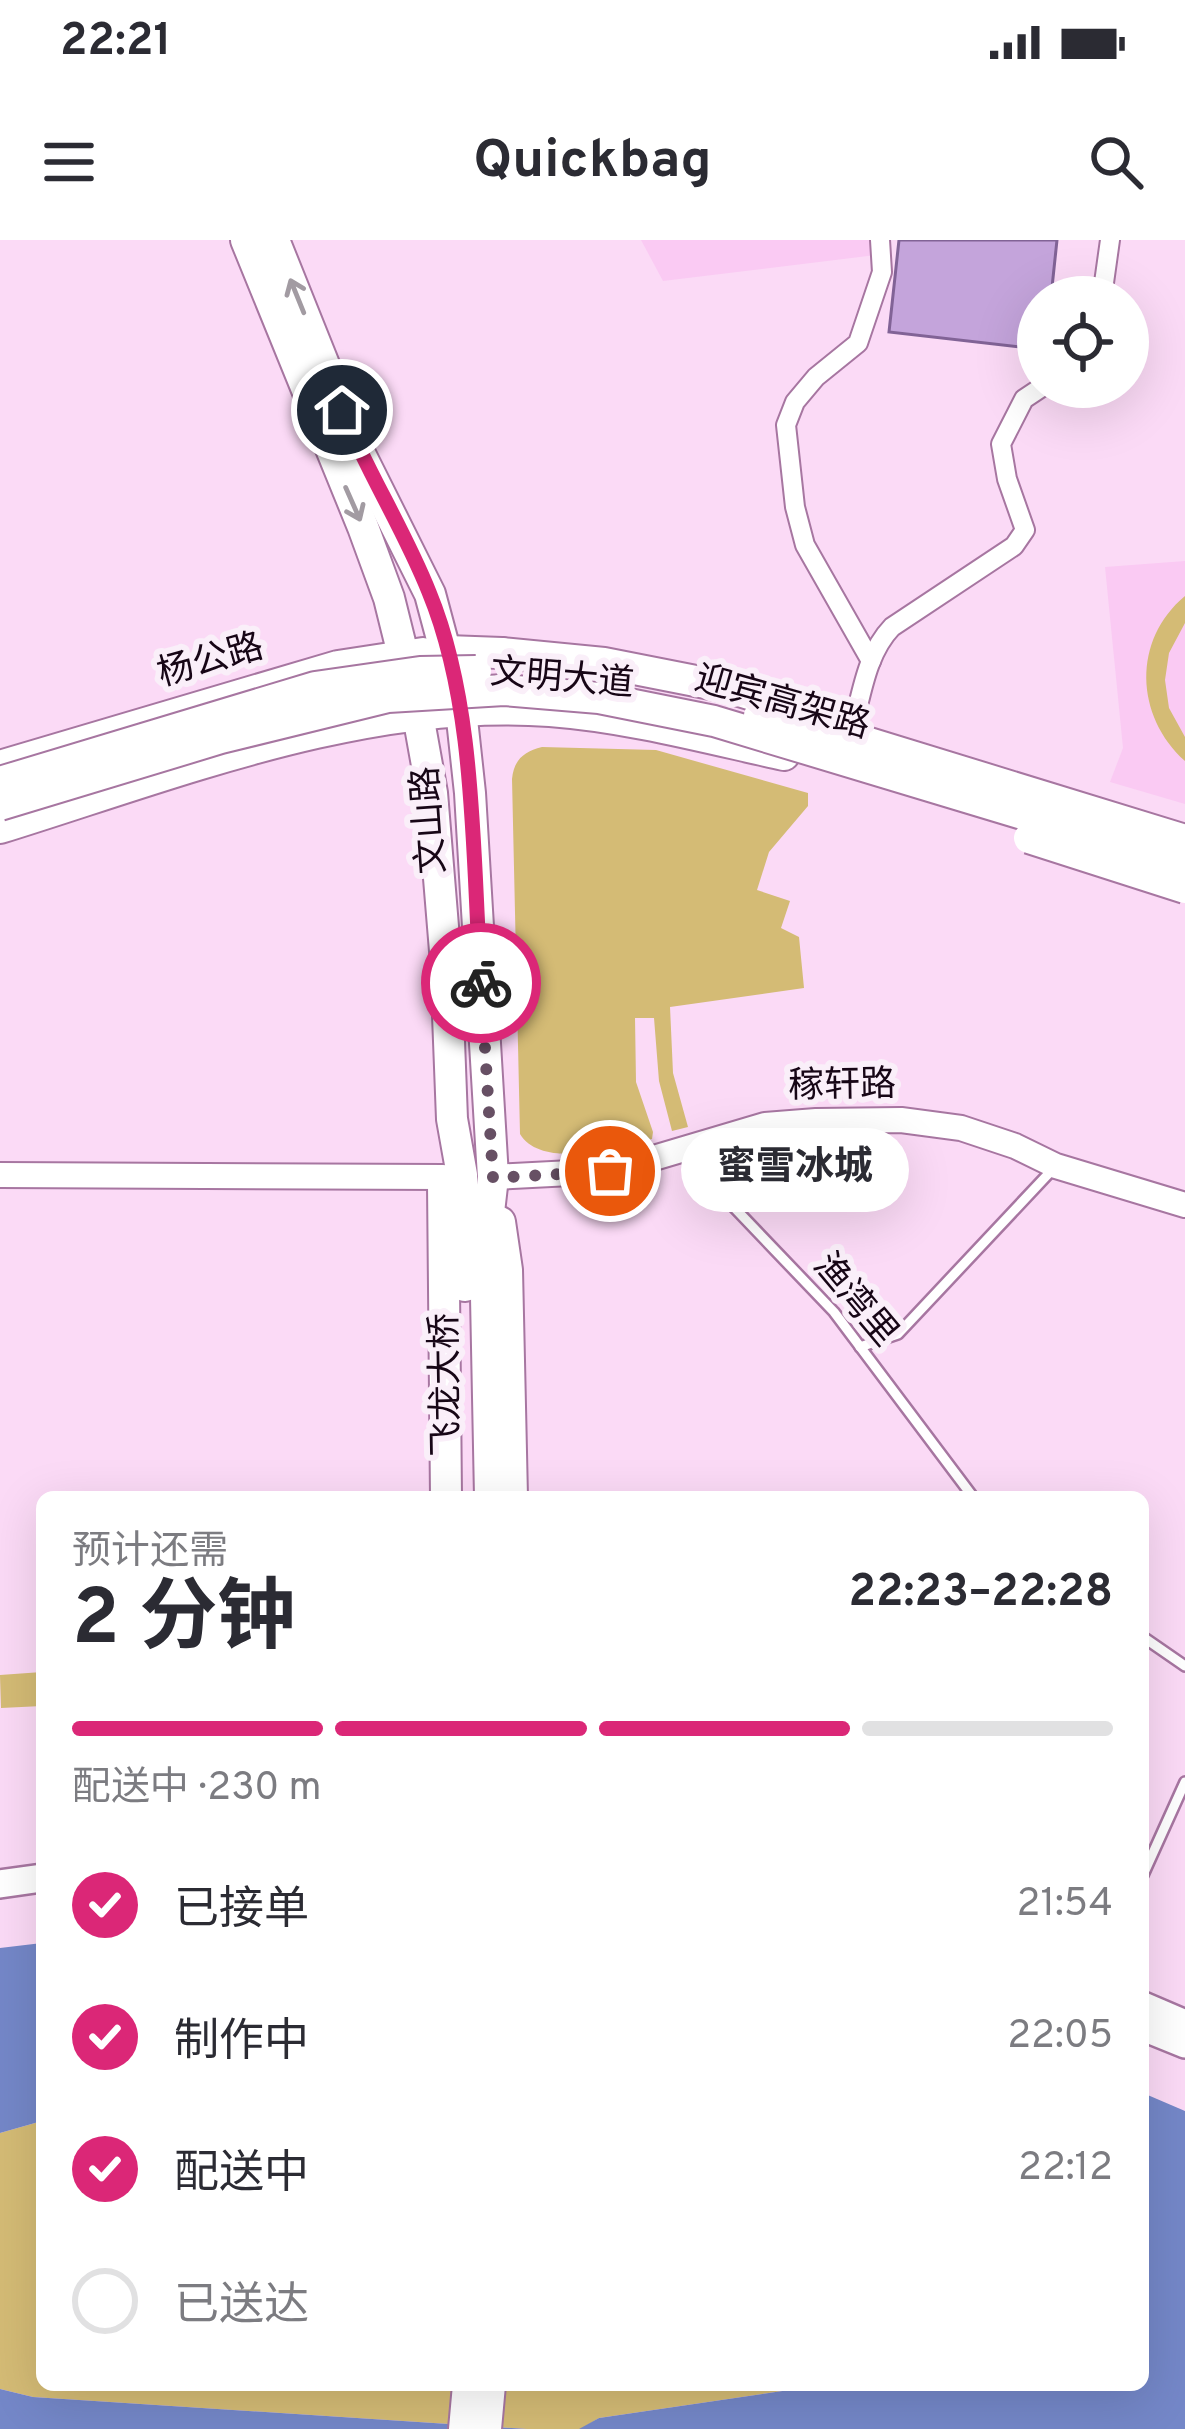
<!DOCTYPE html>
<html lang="zh">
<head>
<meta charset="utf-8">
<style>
	body { margin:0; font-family:Overpass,"Noto Sans SC",sans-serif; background:#f2f2f3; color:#2b2b33; height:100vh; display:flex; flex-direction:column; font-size:45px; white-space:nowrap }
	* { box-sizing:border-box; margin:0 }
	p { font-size:39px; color:#7c7c81 }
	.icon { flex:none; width:66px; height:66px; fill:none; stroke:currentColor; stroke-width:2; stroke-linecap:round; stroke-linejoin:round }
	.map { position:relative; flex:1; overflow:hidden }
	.drawer { position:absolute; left:36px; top:1251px; width:1113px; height:900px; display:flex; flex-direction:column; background:#fff; border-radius:18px; box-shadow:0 12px 48px #0002 }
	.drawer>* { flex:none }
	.tools { position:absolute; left:1017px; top:36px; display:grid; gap:24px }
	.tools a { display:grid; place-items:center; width:132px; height:132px; border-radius:50%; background:#fff; box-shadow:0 12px 48px #0002; font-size:60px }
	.pin { position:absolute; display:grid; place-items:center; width:102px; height:102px; color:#fff; margin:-51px; border:6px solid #fff; border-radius:50%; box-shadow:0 3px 12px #0007 }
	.courier { position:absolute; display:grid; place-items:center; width:120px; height:120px; margin:-60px; border:9px solid #db2777; border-radius:50%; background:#fff; color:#222; box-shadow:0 3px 15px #0007 }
	.bubble { position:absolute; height:84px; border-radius:42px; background:#fff; box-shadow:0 12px 48px #0002; font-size:39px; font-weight:700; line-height:84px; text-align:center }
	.headline em { font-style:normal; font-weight:700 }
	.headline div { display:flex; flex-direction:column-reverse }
	.headline { display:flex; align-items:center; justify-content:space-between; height:204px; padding:0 36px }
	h1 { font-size:78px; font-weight:700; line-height:90px }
	.bar { display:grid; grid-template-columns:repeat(4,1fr); gap:18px 12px; align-content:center; height:144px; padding:0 36px }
	.bar i { height:15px; border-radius:9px; background:#e1e1e2 }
	.bar .selected { background:#db2777 }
	.bar p { grid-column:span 4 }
	ol { padding:0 36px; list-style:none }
	li { display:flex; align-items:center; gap:36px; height:132px }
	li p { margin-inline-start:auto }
	li .icon { padding:12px; border-radius:50%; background:#db2777; color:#fff; stroke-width:4 }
	li:last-child { color:#7c7c81 }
	li i { width:66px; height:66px; border:6px solid #e1e1e2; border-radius:50% }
	.status { display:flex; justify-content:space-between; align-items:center; height:84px; padding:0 60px; background:#fff; direction:ltr }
	.status svg { height:33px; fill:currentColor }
	header { display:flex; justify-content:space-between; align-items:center; height:156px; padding:0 36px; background:#fff; font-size:54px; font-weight:700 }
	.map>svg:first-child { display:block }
	.built { fill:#facaf3 }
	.green { fill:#d4bb75 }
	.water { fill:#7487c8 }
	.building { fill:#c4a4db; stroke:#816396; stroke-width:3 }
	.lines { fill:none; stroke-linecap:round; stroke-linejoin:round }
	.service-casing { stroke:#a776a1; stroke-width:14 }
	.minor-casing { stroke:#a776a1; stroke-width:22 }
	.tertiary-casing { stroke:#a776a1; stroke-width:28 }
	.secondary-casing { stroke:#a776a1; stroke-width:32 }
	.primary-casing { stroke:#a776a1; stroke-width:34 }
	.trunk-casing { stroke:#a776a1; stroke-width:34 }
	.service { stroke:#fff; stroke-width:9 }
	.minor { stroke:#fff; stroke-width:18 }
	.tertiary { stroke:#fff; stroke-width:24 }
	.secondary { stroke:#fff; stroke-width:27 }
	.primary { stroke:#fff; stroke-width:30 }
	.trunk { stroke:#fff; stroke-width:30 }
	.trunk-bridge-casing { stroke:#a776a1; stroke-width:34; stroke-linecap:butt }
	.trunk-bridge { stroke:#fff; stroke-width:30 }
	.oneway { stroke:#a29ba2 }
	.done { stroke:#675064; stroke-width:12; stroke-dasharray:0 21.6 }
	.route { stroke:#db2777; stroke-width:15 }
	.labels { text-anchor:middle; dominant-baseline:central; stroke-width:12; stroke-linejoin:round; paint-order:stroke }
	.street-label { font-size:36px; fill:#170616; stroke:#faeff9 }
</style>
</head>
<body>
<div class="status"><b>22:21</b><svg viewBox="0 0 49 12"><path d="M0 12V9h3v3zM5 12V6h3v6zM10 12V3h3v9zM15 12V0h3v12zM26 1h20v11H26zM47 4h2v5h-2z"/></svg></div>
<header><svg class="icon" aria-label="menu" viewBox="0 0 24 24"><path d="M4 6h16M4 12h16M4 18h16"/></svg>Quickbag<svg class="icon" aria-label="search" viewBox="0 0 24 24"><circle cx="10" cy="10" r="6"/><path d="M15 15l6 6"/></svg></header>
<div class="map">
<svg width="1185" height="2189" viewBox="0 0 1185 2189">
	<rect width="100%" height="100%" fill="#fbdaf6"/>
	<g class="built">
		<path d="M641 0H875L876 15 663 41Z"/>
		<path d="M1185 321V564L1110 542 1123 508 1105 327Z"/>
	</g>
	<g class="green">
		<path d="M1185 356V383L1169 413 1165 440 1169 468 1185 497V521C1135 476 1132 400 1185 356Z"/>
		<path d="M542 507 656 510 808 553V566L769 612 757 650 790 661 781 688 799 697 804 748 670 767 673 833 688 887 672 891 659 841 654 778H635L636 842 653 892 652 899C619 908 542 930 520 894L512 539C514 520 523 512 542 507Z"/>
		<path d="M42 1432V1466L1 1468 0 1435Z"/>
		<path d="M42 1881V2145H823L599 2178 581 2189H527L33 2157 0 2149V1893Z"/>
	</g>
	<g class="water">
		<path d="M42 1703V1881L0 1893V1708Z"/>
		<path d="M1143 1853 1185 1871V2189H579L599 2178 823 2145H1143Z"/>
		<path d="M0 2149 33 2157 527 2189H0Z"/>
	</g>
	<path class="building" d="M899 0H1057L1051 57H1038V109L889 92Z"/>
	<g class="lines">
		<defs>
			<g id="service">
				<path d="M684 915 834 1072 973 1257"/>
				<path d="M860 1107 898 1094 1052 930"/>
				<path d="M1143 1397 1185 1426"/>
				<path d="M1143 1635 1185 1542"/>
			</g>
			<g id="minor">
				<path d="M1102 57 1110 0"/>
				<path d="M871 421 805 305 795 267 786 185 795 162 816 137 858 103 882 32 880 0"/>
				<path d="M853 486C862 452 867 413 892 387L1014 306 1025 290 1007 239 1001 204 1024 159 1042 147"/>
			</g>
			<g id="tertiary">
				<path d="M0 935 443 937"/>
				<path d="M493 937 610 931 765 885 816 881 901 880 961 888 1015 906 1056 926 1185 965"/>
			</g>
			<g id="secondary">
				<path d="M0 1644 42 1638"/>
				<path d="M1143 1766 1185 1784"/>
				<path d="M1143 1787 1185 1804"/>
			</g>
			<g id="primary">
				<path d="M246 0 363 287 389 358 418 475 432 553 446 723 452 879 462 935 465 1046"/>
				<path d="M274 0 359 212 430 354 461 470 470 553 493 937 485 1007 490 1257"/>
				<path d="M502 413 604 423 726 447 841 482"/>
				<path d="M0 526 338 426 423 413"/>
				<path d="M0 588C174 534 366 457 550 471 629 477 707 498 784 515"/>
				<path d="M443 944 446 1257"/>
				<path d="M500 982 507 1030 512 1257"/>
				<path d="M464 2189 468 2145"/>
				<path d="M486 2189 490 2145"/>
			</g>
			<path id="trunk" d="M447 411 502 413"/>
		</defs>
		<use href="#service" class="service-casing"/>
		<use href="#minor" class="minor-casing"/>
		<use href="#tertiary" class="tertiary-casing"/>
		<use href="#secondary" class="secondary-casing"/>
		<use href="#primary" class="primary-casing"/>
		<use href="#trunk" class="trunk-casing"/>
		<use href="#service" class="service"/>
		<use href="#minor" class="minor"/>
		<use href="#tertiary" class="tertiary"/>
		<use href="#secondary" class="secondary"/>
		<use href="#primary" class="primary"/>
		<use href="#trunk" class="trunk"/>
		<defs>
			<g id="trunk-bridge">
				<path d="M759 476 853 498 1185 600"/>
				<path d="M0 542 315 447 420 432 476 431"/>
				<path d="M0 565 221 498 388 457 504 450 599 458 714 481 1185 623"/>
				<path d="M1029 598 1185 648"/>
			</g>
		</defs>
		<use href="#trunk-bridge" class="trunk-bridge-casing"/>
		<use href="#trunk-bridge" class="trunk-bridge"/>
	</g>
	<defs><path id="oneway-shaft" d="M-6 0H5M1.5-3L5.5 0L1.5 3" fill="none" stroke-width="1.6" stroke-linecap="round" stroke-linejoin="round" transform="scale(3)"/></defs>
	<g class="oneway">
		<use href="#oneway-shaft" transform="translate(297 56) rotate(-112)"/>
		<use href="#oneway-shaft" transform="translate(353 264) rotate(66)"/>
	</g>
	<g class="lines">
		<path class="done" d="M481 743 493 938 610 931"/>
		<path class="route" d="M342 170C367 232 404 289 429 352 477 468 472 619 481 743"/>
	</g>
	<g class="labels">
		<g class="street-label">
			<text transform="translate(211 422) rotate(-16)">杨公路</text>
			<text transform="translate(562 440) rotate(5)">文明大道</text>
			<text transform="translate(782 464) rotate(16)">迎宾高架路</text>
			<text transform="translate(431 580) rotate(-94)">文山路</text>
			<text transform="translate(842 847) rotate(-1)">稼轩路</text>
			<text transform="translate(854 1061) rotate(50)">渔湾里</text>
			<text transform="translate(448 1145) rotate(-91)">飞龙大桥</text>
		</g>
	</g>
</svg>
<div class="tools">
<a><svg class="icon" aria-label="locate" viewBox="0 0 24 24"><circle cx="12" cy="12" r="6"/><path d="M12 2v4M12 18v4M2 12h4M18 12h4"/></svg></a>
</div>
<div class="pin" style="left:610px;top:931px;background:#ea580c"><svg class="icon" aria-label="bag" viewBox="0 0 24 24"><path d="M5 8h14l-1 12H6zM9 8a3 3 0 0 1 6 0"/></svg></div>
<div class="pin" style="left:342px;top:170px;background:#1f2937"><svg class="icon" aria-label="home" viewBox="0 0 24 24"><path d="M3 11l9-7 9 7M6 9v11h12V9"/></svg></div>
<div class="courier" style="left:481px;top:743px"><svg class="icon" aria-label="bike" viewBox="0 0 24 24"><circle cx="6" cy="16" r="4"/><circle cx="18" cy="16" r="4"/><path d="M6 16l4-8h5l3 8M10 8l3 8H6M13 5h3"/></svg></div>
<div class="bubble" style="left:681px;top:888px;width:228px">蜜雪冰城</div>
<section class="drawer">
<div class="headline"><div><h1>2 分钟</h1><p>预计还需</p></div><em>22:23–22:28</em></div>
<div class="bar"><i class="selected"></i><i class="selected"></i><i class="selected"></i><i></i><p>配送中 · 230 m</p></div>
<ol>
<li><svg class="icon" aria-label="check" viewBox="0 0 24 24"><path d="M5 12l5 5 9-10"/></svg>已接单<p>21:54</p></li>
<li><svg class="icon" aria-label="check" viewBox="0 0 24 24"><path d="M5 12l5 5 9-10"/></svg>制作中<p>22:05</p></li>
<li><svg class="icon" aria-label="check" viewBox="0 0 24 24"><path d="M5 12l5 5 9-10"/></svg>配送中<p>22:12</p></li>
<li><i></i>已送达</li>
</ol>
</section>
</div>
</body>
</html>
